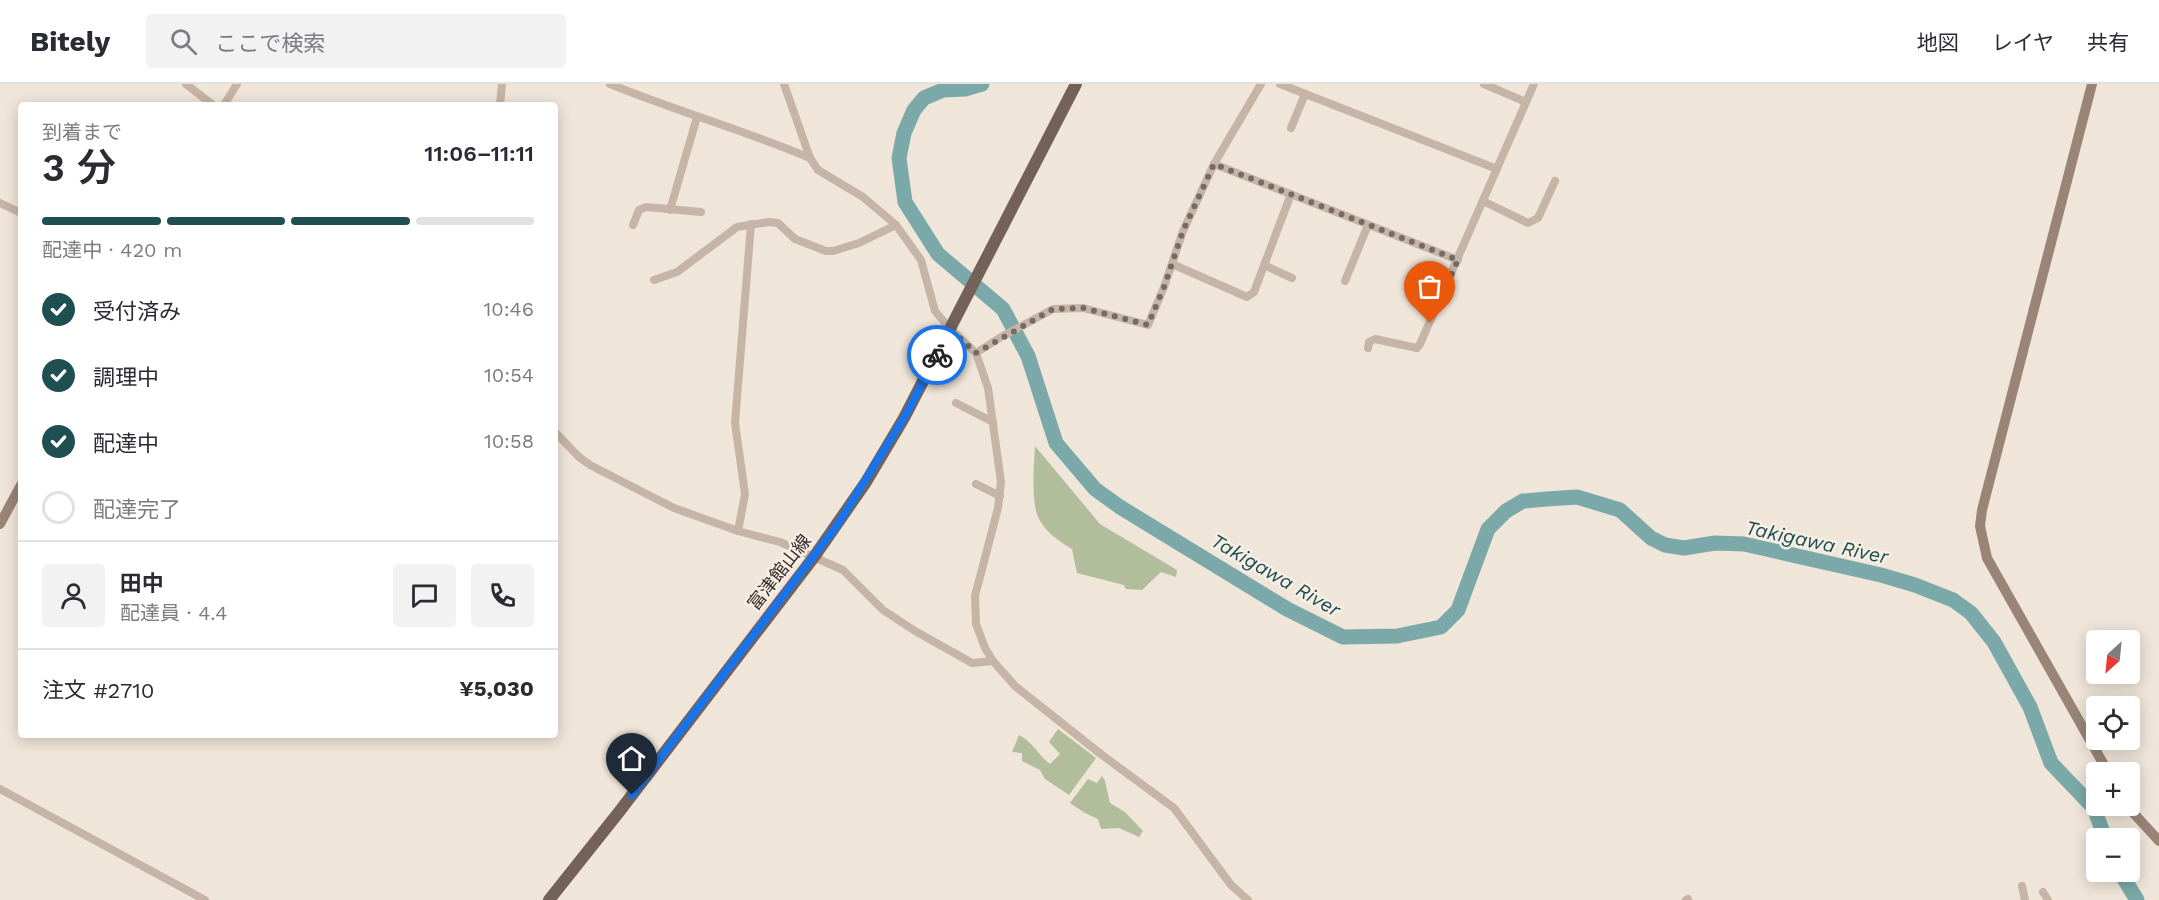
<!DOCTYPE html>
<html lang="ja">
<head>
<meta charset="utf-8">
<style>
	body { margin:0; font-family:"Work Sans","Noto Sans JP",sans-serif; background:#f2f2f3; color:#2b2b33; height:100vh; display:flex; flex-direction:column; font-size:22px; white-space:nowrap }
	* { box-sizing:border-box; margin:0 }
	p { font-size:20px; color:#7c7c81 }
	.icon { flex:none; width:33px; height:33px; fill:none; stroke:currentColor; stroke-width:2; stroke-linecap:round; stroke-linejoin:round }
	.map { position:relative; flex:1; overflow:hidden }
	.drawer { position:absolute; left:18px; top:18px; width:540px; height:636px; display:flex; flex-direction:column; background:#fff; border-radius:6px; box-shadow:0 3px 15px #0003 }
	.drawer>* { flex:none }
	.needle { width:39px; rotate:207deg }
	.buttons { position:absolute; left:2086px; top:546px; display:grid; gap:12px }
	.buttons a { display:grid; place-items:center; width:54px; height:54px; border-radius:6px; background:#fff; box-shadow:0 3px 15px #0003; font-size:30px }
	.pin { position:absolute; display:grid; place-items:center; width:51px; height:51px; color:#fff; margin:-62px -26px; border-radius:50% 50% 50% 0; rotate:-45deg; box-shadow:0 0 6px #0007 }
	.pin .icon { rotate:45deg }
	.courier { position:absolute; display:grid; place-items:center; width:60px; height:60px; margin:-30px; border:4px solid #1a73e8; border-radius:50%; background:#fff; color:#222; box-shadow:0 2px 8px #0007 }
	.head em { font-style:normal; font-weight:600 }
	.head div { display:flex; flex-direction:column-reverse }
	.head { display:flex; align-items:center; justify-content:space-between; height:102px; padding:0 24px }
	h1 { font-size:39px; font-weight:600; line-height:45px }
	.bar { display:grid; grid-template-columns:repeat(4,1fr); gap:9px 6px; align-content:center; height:72px; padding:0 24px }
	.bar i { height:8px; border-radius:4px; background:#e1e1e2 }
	.bar .selected { background:#1f4f51 }
	.bar p { grid-column:span 4 }
	.line { display:flex; align-items:center; gap:15px; padding:0 24px; border-top:2px solid #e1e1e2 }
	.line div { flex:1 }
	.round { display:grid; place-items:center; flex:none; width:63px; height:63px; border-radius:6px; background:#f2f2f3 }
	ol { padding:0 24px; list-style:none }
	li { display:flex; align-items:center; gap:18px; height:66px }
	li p { margin-inline-start:auto }
	li .icon { padding:6px; border-radius:50%; background:#1f4f51; color:#fff; stroke-width:4 }
	li:last-child { color:#7c7c81 }
	li i { width:33px; height:33px; border:3px solid #e1e1e2; border-radius:50% }
	header { display:flex; align-items:center; gap:36px; box-sizing:border-box; height:84px; padding:0 30px; background:#fff; border-bottom:2px solid #e1e1e2 }
	header strong { font-size:28px }
	nav { display:flex; gap:33px; margin-inline-start:auto; font-size:21px }
	.search { width:420px; height:54px; background:#f2f2f3; display:flex; align-items:center; gap:15px; box-sizing:border-box; padding:0 21px; border-radius:6px; color:#7c7c81; font-size:22px }
	.map>svg:first-child { display:block }
	.green { fill:#b2bd9b }
	.lines { fill:none; stroke-linecap:round; stroke-linejoin:round }
	.river { stroke:#7ba9aa; stroke-width:15 }
	.street { stroke:#c6b4a6; stroke-width:8 }
	.secondary { stroke:#9a8478; stroke-width:10 }
	.primary { stroke:#746159; stroke-width:12 }
	.done { stroke:#756b65; stroke-width:6; stroke-dasharray:0 10.8 }
	.route { stroke:#1a73e8; stroke-width:8 }
	.labels { text-anchor:middle; dominant-baseline:central; stroke-width:5; stroke-linejoin:round; paint-order:stroke }
	.street-label { font-size:18px; fill:#332a27; stroke:#f7efe5 }
	.water-label { font-size:20px; font-style:italic; fill:#1f4f51; stroke:#f7efe5 }
</style>
</head>
<body>
<header>
<strong>Bitely</strong>
<div class="search"><svg class="icon" aria-label="search" viewBox="0 0 24 24"><circle cx="10" cy="10" r="6"/><path d="M15 15l6 6"/></svg>ここで検索</div>
<nav><a>地図</a><a>レイヤ</a><a>共有</a></nav>
</header>
<div class="map">
<svg width="2159" height="816" viewBox="0 0 2159 816">
	<rect width="100%" height="100%" fill="#efe5d9"/>
	<g class="green">
		<path d="M1035 362 1100 440 1177 486 1176 493 1161 488 1142 506 1126 505 1124 501 1077 489 1072 465C1060 458 1044 447 1038 433 1031 416 1034 381 1035 362Z"/>
		<path d="M1058 645 1096 674 1069 711 1045 695 1040 686 1022 677V669L1012 668 1019 651C1033 658 1038 671 1050 680L1060 670 1049 658Z"/>
		<path d="M1102 692 1105 697 1110 719 1125 728 1143 747 1139 753 1119 744 1101 745 1098 735 1085 729 1070 719 1088 695 1097 699Z"/>
	</g>
	<g class="lines">
		<g class="river">
			<path d="M982 0 965 5 943 6 924 14 914 26 904 49 899 74 905 118 938 170 1003 225 1028 272 1056 359 1095 405 1120 423 1287 525 1343 553 1397 552 1441 543 1458 526 1488 445 1506 427 1523 417 1547 415 1577 413 1620 426 1651 454 1665 461 1684 464 1715 459 1744 460 1881 491 1915 501 1953 516 1971 529 1994 558 2030 623 2051 679 2094 724 2105 754"/>
			<path d="M2120 788 2137 816"/>
		</g>
		<g class="street">
			<path d="M186 0 213 21"/>
			<path d="M610 0C676 27 744 46 810 74"/>
			<path d="M784 0 810 74 818 86 863 113 896 141 921 176 935 227 950 245 976 269 988 304 1001 398 998 424 975 512 976 540 985 564 993 577 1015 602 1102 671 1174 724 1231 801 1248 816"/>
			<path d="M1280 0 1497 85"/>
			<path d="M1484 0 1526 18"/>
			<path d="M224 21 237 0"/>
			<path d="M500 21 502 0"/>
			<path d="M1291 44 1305 10"/>
			<path d="M1214 80 1458 176"/>
			<path d="M1483 117 1528 139 1538 134 1555 97"/>
			<path d="M0 119 21 129"/>
			<path d="M670 126 697 33"/>
			<path d="M633 141 639 126 646 123 701 128"/>
			<path d="M1172 180 1247 213 1254 208 1291 110"/>
			<path d="M1264 181 1292 194"/>
			<path d="M654 196 677 188 737 143 769 138 778 139 795 155 826 167H833L859 159 896 141"/>
			<path d="M1345 197 1368 141"/>
			<path d="M1368 264 1369 258 1375 255 1417 264 1420 260 1534 0"/>
			<path d="M976 269 1001 253 1053 225 1083 224 1148 241 1164 203 1183 147 1214 80 1261 0"/>
			<path d="M956 319 993 338"/>
			<path d="M555 348 579 373 590 381 674 424 738 447 780 458 843 486 883 526 915 547 972 579 993 577"/>
			<path d="M976 400 1000 412"/>
			<path d="M738 447 745 410 735 339 751 140"/>
			<path d="M0 705 205 816"/>
			<path d="M2022 802 2025 816"/>
			<path d="M2043 808 2048 816"/>
			<path d="M1686 816 1688 815"/>
		</g>
		<g class="secondary">
			<path d="M2092 0 1982 426 1980 442 1987 474 2108 688"/>
			<path d="M0 440 21 401"/>
			<path d="M2127 722 2159 757"/>
		</g>
		<path class="primary" d="M549 816 619 728 814 473 866 398 904 334 1076 0"/>
	</g>
	<g class="lines">
		<path class="done" d="M937 271 950 245 976 269 1053 225 1083 224 1148 241 1164 203 1183 147 1214 80 1458 176 1430 239"/>
		<path class="route" d="M632 711 838 440 904 334 937 271"/>
	</g>
	<g class="labels">
		<g class="street-label">
			<text transform="translate(779 488) rotate(-52)">富津館山線</text>
		</g>
		<g class="water-label">
			<text transform="translate(1817 458) rotate(12)">Takigawa River</text>
			<text transform="translate(1276 491) rotate(30)">Takigawa River</text>
		</g>
	</g>
</svg>
<div class="buttons">
<a><svg class="needle" viewBox="-14 -14 28 28"><path d="M0-13l5 13h-10z" fill="#e53935"/><path d="M0 13l5-13h-10z" fill="#7c7c81"/></svg></a>
<a><svg class="icon" aria-label="locate" viewBox="0 0 24 24"><circle cx="12" cy="12" r="6"/><path d="M12 2v4M12 18v4M2 12h4M18 12h4"/></svg></a>
<a>+</a>
<a>−</a>
</div>
<div class="pin" style="left:1430px;top:239px;background:#ea580c"><svg class="icon" aria-label="bag" viewBox="0 0 24 24"><path d="M5 8h14l-1 12H6zM9 8a3 3 0 0 1 6 0"/></svg></div>
<div class="pin" style="left:632px;top:711px;background:#1f2937"><svg class="icon" aria-label="home" viewBox="0 0 24 24"><path d="M3 11l9-7 9 7M6 9v11h12V9"/></svg></div>
<div class="courier" style="left:937px;top:271px"><svg class="icon" aria-label="bike" viewBox="0 0 24 24"><circle cx="6" cy="16" r="4"/><circle cx="18" cy="16" r="4"/><path d="M6 16l4-8h5l3 8M10 8l3 8H6M13 5h3"/></svg></div>
<section class="drawer">
<div class="head"><div><h1>3 分</h1><p>到着まで</p></div><em>11:06–11:11</em></div>
<div class="bar"><i class="selected"></i><i class="selected"></i><i class="selected"></i><i></i><p>配達中 · 420 m</p></div>
<ol>
<li><svg class="icon" aria-label="check" viewBox="0 0 24 24"><path d="M5 12l5 5 9-10"/></svg>受付済み<p>10:46</p></li>
<li><svg class="icon" aria-label="check" viewBox="0 0 24 24"><path d="M5 12l5 5 9-10"/></svg>調理中<p>10:54</p></li>
<li><svg class="icon" aria-label="check" viewBox="0 0 24 24"><path d="M5 12l5 5 9-10"/></svg>配達中<p>10:58</p></li>
<li><i></i>配達完了</li>
</ol>
<div class="line" style="height:108px"><a class="round"><svg class="icon" aria-label="person" viewBox="0 0 24 24"><circle cx="12" cy="8" r="4"/><path d="M4 21q1-7 8-7t8 7"/></svg></a><div><b>田中</b><p>配達員 · 4.4</p></div><a class="round"><svg class="icon" aria-label="chat" viewBox="0 0 24 24"><path d="M4 5h16v11H9l-5 4z"/></svg></a><a class="round"><svg class="icon" aria-label="phone" viewBox="0 0 24 24"><path d="M5 4h4l2 5-3 2q2 4 5 5l2-3 5 2v4C11 20 4 13 5 4z"/></svg></a></div>
<div class="line" style="height:78px"><div>注文 #2710</div><b>¥5,030</b></div>
</section>
</div>
</body>
</html>
